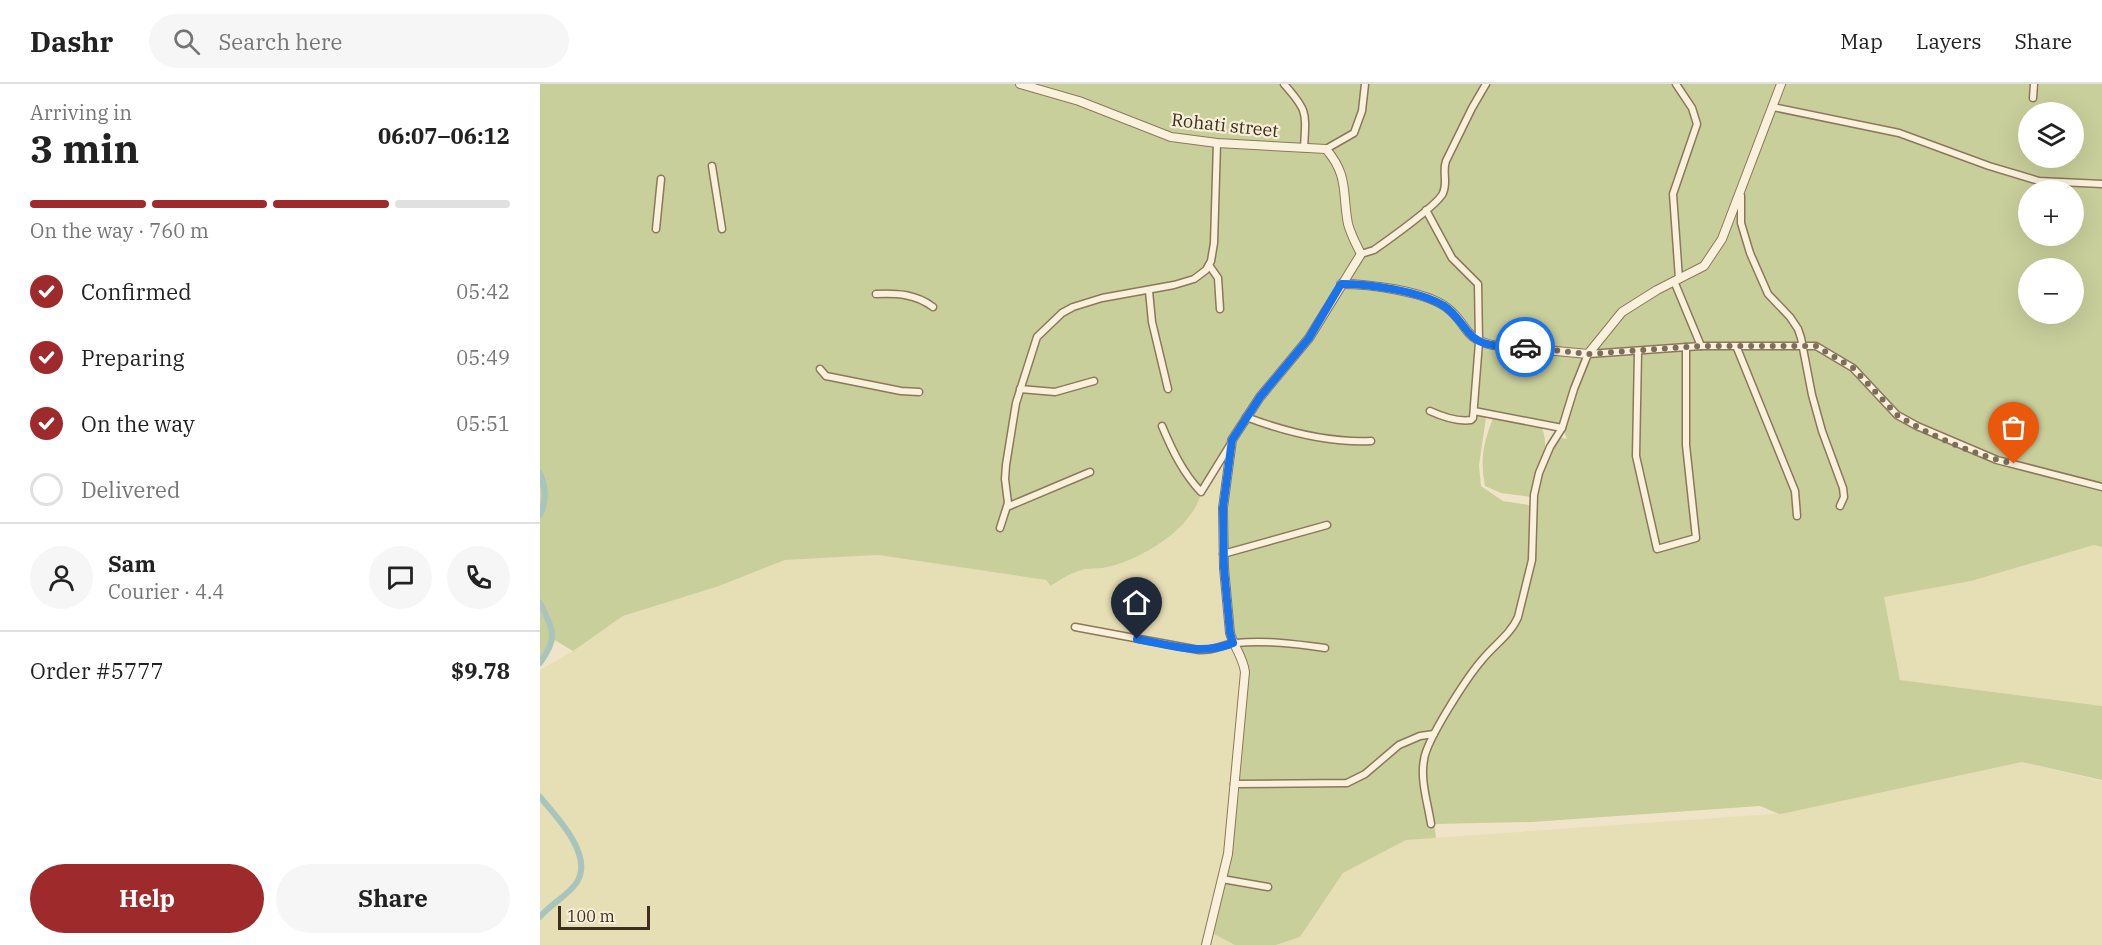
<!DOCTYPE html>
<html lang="en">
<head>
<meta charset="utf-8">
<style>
	body { margin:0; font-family:"IBM Plex Serif",serif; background:#f6f6f6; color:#222; height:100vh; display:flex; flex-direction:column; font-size:22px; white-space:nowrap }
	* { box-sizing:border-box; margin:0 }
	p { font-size:20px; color:#767676 }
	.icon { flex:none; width:33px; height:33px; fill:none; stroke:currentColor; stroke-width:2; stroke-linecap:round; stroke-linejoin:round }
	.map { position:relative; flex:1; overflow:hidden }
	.drawer { display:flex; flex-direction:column; background:#fff; width:540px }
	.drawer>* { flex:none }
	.buttons { position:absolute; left:1478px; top:18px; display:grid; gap:12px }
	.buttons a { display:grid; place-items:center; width:66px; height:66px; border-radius:50%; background:#fff; box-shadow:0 6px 24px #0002; font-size:30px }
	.scale { position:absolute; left:18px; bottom:15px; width:92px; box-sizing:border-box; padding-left:6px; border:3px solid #3d2e20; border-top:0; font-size:16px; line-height:21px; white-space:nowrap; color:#3d2e20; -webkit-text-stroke:4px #f7eed8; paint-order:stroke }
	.pin { position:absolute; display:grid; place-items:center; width:51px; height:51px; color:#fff; margin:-62px -26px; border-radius:50% 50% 50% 0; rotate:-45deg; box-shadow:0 0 6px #0007 }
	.pin .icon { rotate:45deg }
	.courier { position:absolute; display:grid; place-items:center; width:60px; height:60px; margin:-30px; border:4px solid #1a73e8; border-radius:50%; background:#fff; color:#222; box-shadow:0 2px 8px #0007 }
	.head em { font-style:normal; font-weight:700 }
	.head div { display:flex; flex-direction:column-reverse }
	.head { display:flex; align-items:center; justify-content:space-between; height:102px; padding:0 30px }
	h1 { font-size:39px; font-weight:700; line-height:45px }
	.bar { display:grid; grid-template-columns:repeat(4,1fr); gap:9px 6px; align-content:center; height:72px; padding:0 30px }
	.bar i { height:8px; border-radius:4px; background:#e0e0e0 }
	.bar .current { background:#9e2a2b }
	.bar p { grid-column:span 4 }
	.line { display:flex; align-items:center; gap:15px; padding:0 30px; border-top:2px solid #e0e0e0 }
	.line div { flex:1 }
	.round { display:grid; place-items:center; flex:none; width:63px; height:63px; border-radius:32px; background:#f6f6f6 }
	ol { padding:0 30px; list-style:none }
	li { display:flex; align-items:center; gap:18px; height:66px }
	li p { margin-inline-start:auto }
	li .icon { padding:6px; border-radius:50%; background:#9e2a2b; color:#fff; stroke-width:4 }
	li:last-child { color:#767676 }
	li i { width:33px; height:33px; border:3px solid #e0e0e0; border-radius:50% }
	.cta { display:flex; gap:12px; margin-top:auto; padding:12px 30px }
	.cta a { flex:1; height:69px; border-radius:36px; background:#9e2a2b; color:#fff; font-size:24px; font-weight:700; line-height:69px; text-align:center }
	.cta a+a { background:#f6f6f6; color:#222 }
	header { display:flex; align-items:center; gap:36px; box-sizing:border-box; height:84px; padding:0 30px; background:#fff; border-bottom:2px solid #e0e0e0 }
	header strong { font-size:28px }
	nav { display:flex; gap:33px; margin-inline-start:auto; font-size:21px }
	.search { width:420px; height:54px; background:#f6f6f6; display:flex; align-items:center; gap:15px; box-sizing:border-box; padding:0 21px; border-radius:33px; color:#767676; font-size:22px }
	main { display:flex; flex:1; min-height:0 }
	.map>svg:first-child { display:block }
	.farmland { fill:#e6deb5 }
	.green { fill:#c9cf9b; fill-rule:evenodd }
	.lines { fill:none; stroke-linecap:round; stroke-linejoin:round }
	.canal { stroke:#a9c4bc; stroke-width:6 }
	.minor-casing { stroke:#8d765c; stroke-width:9 }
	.tertiary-casing { stroke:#8d765c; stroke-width:10 }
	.minor { stroke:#faf1dc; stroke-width:6 }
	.tertiary { stroke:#faf1dc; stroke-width:8 }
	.done { stroke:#7c6e5b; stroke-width:6; stroke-dasharray:0 10.8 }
	.route { stroke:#1a73e8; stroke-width:8 }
	.labels { text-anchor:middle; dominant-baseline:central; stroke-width:4.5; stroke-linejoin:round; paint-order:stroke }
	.street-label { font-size:18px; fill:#3d2e20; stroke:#f7eed8 }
</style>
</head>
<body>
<header>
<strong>Dashr</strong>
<div class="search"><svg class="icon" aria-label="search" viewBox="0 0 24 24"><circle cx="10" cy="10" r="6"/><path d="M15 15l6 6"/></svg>Search here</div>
<nav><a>Map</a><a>Layers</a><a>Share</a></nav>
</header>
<main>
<section class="drawer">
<div class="head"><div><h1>3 min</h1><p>Arriving in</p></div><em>06:07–06:12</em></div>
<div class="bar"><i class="current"></i><i class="current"></i><i class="current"></i><i></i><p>On the way · 760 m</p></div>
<ol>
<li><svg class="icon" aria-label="check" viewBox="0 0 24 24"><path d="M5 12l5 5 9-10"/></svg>Confirmed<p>05:42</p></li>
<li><svg class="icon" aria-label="check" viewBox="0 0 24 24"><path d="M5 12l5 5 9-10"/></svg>Preparing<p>05:49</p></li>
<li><svg class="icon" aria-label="check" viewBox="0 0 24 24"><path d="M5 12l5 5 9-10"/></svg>On the way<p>05:51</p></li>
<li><i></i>Delivered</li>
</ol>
<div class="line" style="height:108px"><a class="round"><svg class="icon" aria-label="person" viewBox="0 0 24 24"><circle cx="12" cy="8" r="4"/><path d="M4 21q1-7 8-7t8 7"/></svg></a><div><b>Sam</b><p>Courier · 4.4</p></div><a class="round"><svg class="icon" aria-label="chat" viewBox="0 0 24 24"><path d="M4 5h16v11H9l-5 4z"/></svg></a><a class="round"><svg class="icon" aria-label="phone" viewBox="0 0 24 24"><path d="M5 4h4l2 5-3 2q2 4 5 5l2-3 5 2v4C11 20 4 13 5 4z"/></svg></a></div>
<div class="line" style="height:78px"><div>Order #5777</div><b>$9.78</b></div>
<div class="cta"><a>Help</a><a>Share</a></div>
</section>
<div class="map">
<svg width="1562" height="861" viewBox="0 0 1562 861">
	<rect width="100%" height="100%" fill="#f0e4c8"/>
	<g class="farmland">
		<path d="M691 357 689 544 706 575H702L696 662 683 778 669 824 672 849 695 861H0V586L33 567 83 532 179 502 245 476 338 471 506 496 512 502 538 486 566 484 606 468 628 454 650 433 663 397 673 387Z"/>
		<path d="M1554 461 1562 463V622L1360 596 1344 513 1431 497Z"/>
		<path d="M1482 678 1562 697V861H736L760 853 803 789 866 756 1246 729Z"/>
	</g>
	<g class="green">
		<path d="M0 0H1562V463L1554 461 1431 497 1344 513 1360 596 1562 622V696L1482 678 1246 729 1239 730 1220 722 992 738 894 740 896 754 866 756 803 789 760 853 736 861H695L672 849 690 770 700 701 699 672 707 597 706 575 689 544 681 424 691 359 673 387 663 397C662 440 605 474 568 483 558 486 545 483 536 488 527 491 519 497 511 502L506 496 338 471 245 476 179 502 83 532 33 567 13 555 10 565 0 578ZM1488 28H1533V74H1488ZM1488 106H1533V152H1488ZM1488 184H1533V230H1488ZM947 327 1022 343 1027 355 1018 353 1009 365 995 422 963 417 941 402 939 381Z"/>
		<path d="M953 334 1002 344C1011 365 998 393 991 413L961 409 945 402C940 375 943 360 953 334Z"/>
	</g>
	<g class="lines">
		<g class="canal">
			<path d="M0 389C6 404 7 416 0 431"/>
			<path d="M0 519C13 546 19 553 0 579"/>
			<path d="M0 713C16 732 54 771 37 798 28 812 10 820 0 833"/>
		</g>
		<defs>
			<g id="minor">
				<path d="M744 0C768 27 766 28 764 64"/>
				<path d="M1136 0 1152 24 1157 40 1133 110 1139 195"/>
				<path d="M1493 14 1494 0"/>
				<path d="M1233 23 1359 49 1449 82 1499 97 1562 100"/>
				<path d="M786 65 814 49 822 27 825 0"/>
				<path d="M172 82 182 145"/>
				<path d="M1201 112V139L1210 169 1228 210 1250 233 1258 245 1261 254 1272 311 1282 347 1303 404 1304 413 1300 422"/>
				<path d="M886 126 912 174 938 200 939 258 933 334 931 336C917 338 903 333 890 327"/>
				<path d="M116 145 121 95"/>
				<path d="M821 170 834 166C848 156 898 121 903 109 908 98 902 88 906 77L932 24 946 0"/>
				<path d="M669 181 678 194 680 225"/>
				<path d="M1134 197 1161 262"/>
				<path d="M609 207 612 238 628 305"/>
				<path d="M336 210C357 209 376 210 393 223"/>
				<path d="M1197 264 1255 407 1257 432"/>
				<path d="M1098 268 1096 372 1117 465 1156 454 1146 361V263"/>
				<path d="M280 285 286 292 361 307 379 308"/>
				<path d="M480 305 515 308 554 297"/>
				<path d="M934 327 1022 344"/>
				<path d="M706 333C746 348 788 359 831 357"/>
				<path d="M622 342C632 366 643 389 661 408L690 361"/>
				<path d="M467 423 550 388"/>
				<path d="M460 444 468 419 465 395 466 381 476 319 497 253 522 229 533 223 562 214 634 201 654 195 666 186 671 177 674 159 677 59"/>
				<path d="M683 470 787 441"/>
				<path d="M535 543 659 566C674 567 683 560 696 559 726 556 756 560 785 564"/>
				<path d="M694 700 807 699 825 690 859 661 880 652 894 650"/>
				<path d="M891 740C888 720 880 696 884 676 886 656 928 592 942 576 953 562 971 550 978 533L992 476 994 411 999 389 1010 363 1022 344 1034 305 1048 270 1161 262H1276L1313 284 1357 331 1377 342 1457 376 1562 403"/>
				<path d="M682 795 728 803"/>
			</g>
			<g id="tertiary">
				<path d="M480 0 539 17 631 53 677 59 786 65C809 92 802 108 808 140 811 151 816 160 821 170L769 254 720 313 692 356 683 424 684 484 690 549C694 563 703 573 705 588L688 770 666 861"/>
				<path d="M801 200C829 200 884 207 906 223 928 239 922 254 952 261L1048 270 1082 228 1117 206 1164 182 1182 155 1241 0"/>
			</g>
		</defs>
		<use href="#minor" class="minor-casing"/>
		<use href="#tertiary" class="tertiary-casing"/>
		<use href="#minor" class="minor"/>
		<use href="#tertiary" class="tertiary"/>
	</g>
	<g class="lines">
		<path class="done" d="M985 263 1048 270 1161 262H1276L1313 284 1357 331C1390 352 1436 371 1474 380"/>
		<path class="route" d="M597 555C630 561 661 572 693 559L690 549 684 484 683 424 692 356 720 313 769 254 801 200C829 200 880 207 904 222 915 229 921 240 929 249 942 265 967 262 985 263"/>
	</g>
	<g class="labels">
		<g class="street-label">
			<text transform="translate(685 41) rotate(6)">Rohati street</text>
		</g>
	</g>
</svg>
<div class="buttons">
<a><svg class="icon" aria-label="layers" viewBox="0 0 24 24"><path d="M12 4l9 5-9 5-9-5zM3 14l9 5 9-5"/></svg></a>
<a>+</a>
<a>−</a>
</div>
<div class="scale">100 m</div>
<div class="pin" style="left:1474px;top:380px;background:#ea580c"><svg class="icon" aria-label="bag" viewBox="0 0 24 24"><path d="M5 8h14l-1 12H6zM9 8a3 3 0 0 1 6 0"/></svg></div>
<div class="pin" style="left:597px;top:555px;background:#1f2937"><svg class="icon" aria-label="home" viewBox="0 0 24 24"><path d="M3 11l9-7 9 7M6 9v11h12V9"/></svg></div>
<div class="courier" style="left:985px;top:263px"><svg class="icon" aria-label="car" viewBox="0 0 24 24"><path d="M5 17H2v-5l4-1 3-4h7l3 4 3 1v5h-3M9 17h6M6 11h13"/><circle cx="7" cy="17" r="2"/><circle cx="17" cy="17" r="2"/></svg></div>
</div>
</main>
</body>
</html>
